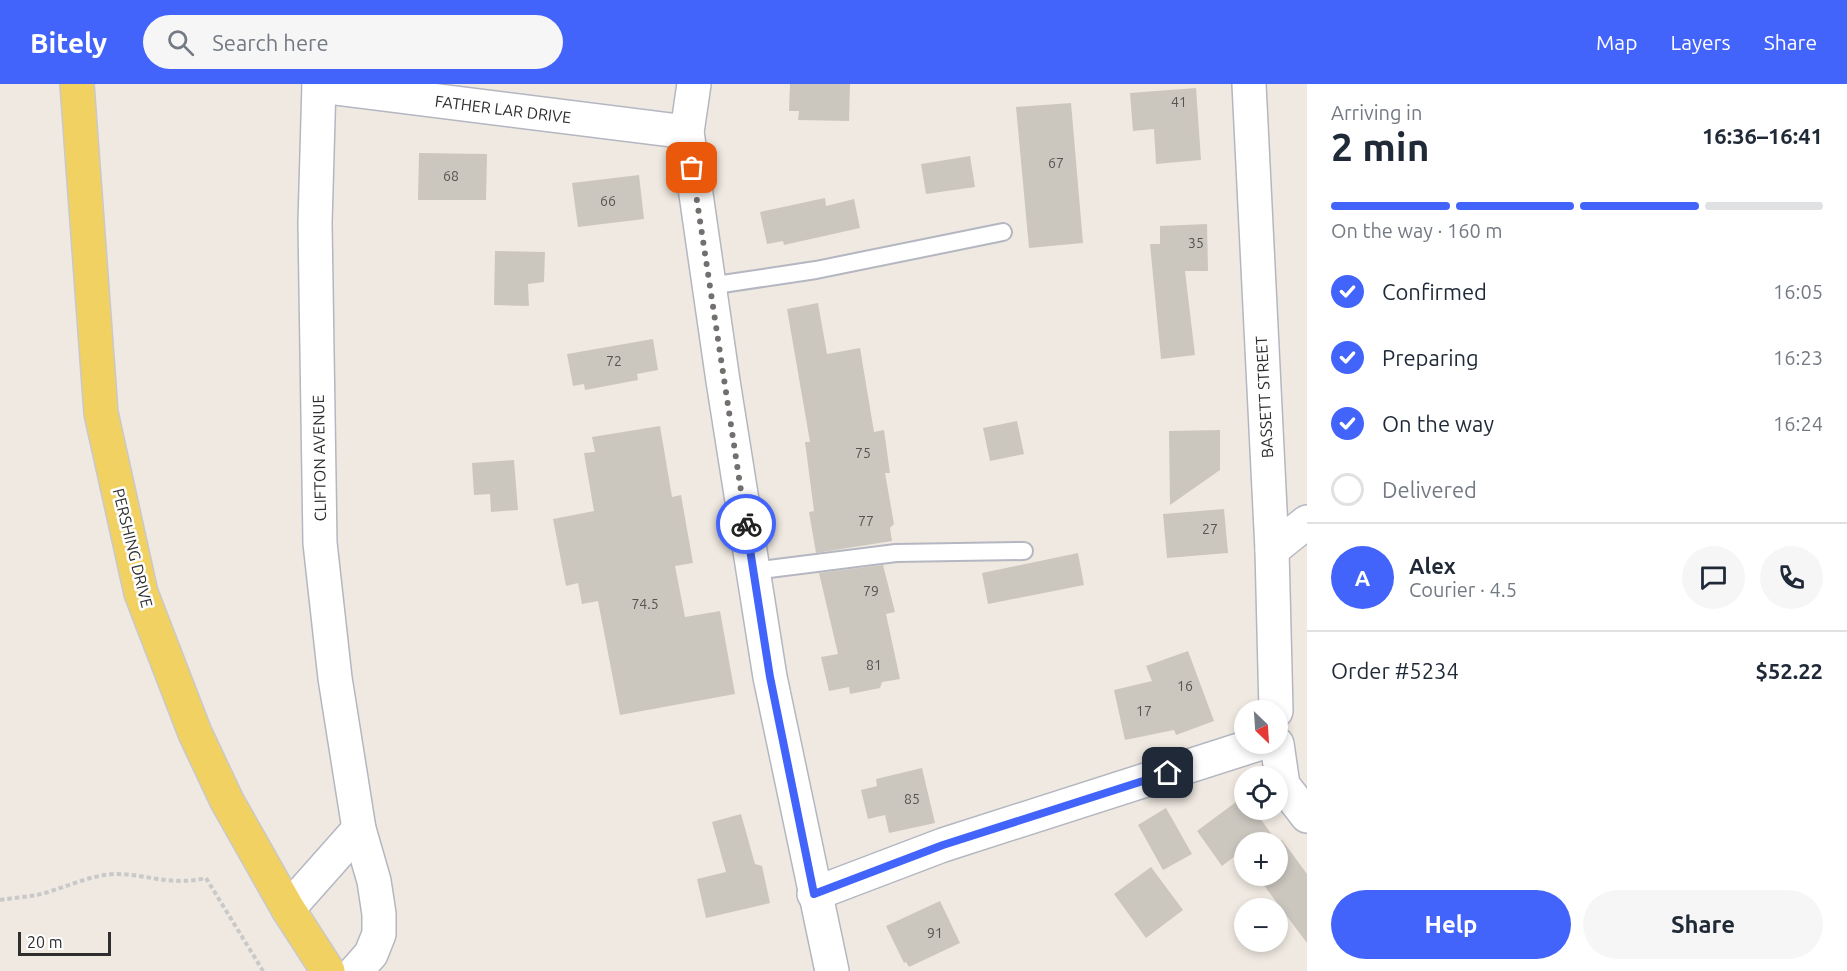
<!DOCTYPE html>
<html lang="en">
<head>
<meta charset="utf-8">
<style>
	body { margin:0; font-family:Ubuntu,sans-serif; background:#f6f6f7; color:#1f2937; height:100vh; display:flex; flex-direction:column; font-size:22px; white-space:nowrap }
	* { box-sizing:border-box; margin:0 }
	p { font-size:20px; color:#747a83 }
	.icon { flex:none; width:33px; height:33px; fill:none; stroke:currentColor; stroke-width:2; stroke-linecap:round; stroke-linejoin:round }
	.map { position:relative; flex:1; overflow:hidden }
	.side { display:flex; flex-direction:column; background:#fff; width:540px }
	.side>* { flex:none }
	.needle { width:39px; rotate:155deg }
	.controls { position:absolute; left:1234px; top:616px; display:grid; gap:12px }
	.controls a { display:grid; place-items:center; width:54px; height:54px; border-radius:50%; background:#fff; box-shadow:0 3px 9px #0003; font-size:30px }
	.scale { position:absolute; left:18px; bottom:15px; width:93px; box-sizing:border-box; padding-left:6px; border:3px solid #2e2e2e; border-top:0; font-size:16px; line-height:21px; white-space:nowrap; color:#2e2e2e; -webkit-text-stroke:4px #fff; paint-order:stroke }
	.pin { position:absolute; display:grid; place-items:center; width:51px; height:51px; color:#fff; margin:-26px; border-radius:12px; box-shadow:0 3px 9px #0006 }
	.courier { position:absolute; display:grid; place-items:center; width:60px; height:60px; margin:-30px; border:4px solid #4264fb; border-radius:50%; background:#fff; color:#222; box-shadow:0 2px 8px #0007 }
	.summary em { font-style:normal; font-weight:700 }
	.summary div { display:flex; flex-direction:column-reverse }
	.summary { display:flex; align-items:center; justify-content:space-between; height:102px; padding:0 24px }
	h1 { font-size:39px; font-weight:700; line-height:45px }
	.bar { display:grid; grid-template-columns:repeat(4,1fr); gap:9px 6px; align-content:center; height:72px; padding:0 24px }
	.bar i { height:8px; border-radius:4px; background:#e0e1e3 }
	.bar .selected { background:#4264fb }
	.bar p { grid-column:span 4 }
	.line { display:flex; align-items:center; gap:15px; padding:0 24px; border-top:2px solid #e0e1e3 }
	.line div { flex:1 }
	.round { display:grid; place-items:center; flex:none; width:63px; height:63px; border-radius:32px; background:#f6f6f7 }
	ol { padding:0 24px; list-style:none }
	li { display:flex; align-items:center; gap:18px; height:66px }
	li p { margin-inline-start:auto }
	li .icon { padding:6px; border-radius:50%; background:#4264fb; color:#fff; stroke-width:4 }
	li:last-child { color:#747a83 }
	li i { width:33px; height:33px; border:3px solid #e0e1e3; border-radius:50% }
	.button { display:flex; gap:12px; margin-top:auto; padding:12px 24px }
	.button a { flex:1; height:69px; border-radius:36px; background:#4264fb; color:#fff; font-size:24px; font-weight:700; line-height:69px; text-align:center }
	.button a+a { background:#f6f6f7; color:#1f2937 }
	header { display:flex; align-items:center; gap:36px; box-sizing:border-box; height:84px; padding:0 30px; background:#4264fb; color:#fff }
	header strong { font-size:28px }
	nav { display:flex; gap:33px; margin-inline-start:auto; font-size:21px }
	.search { width:420px; height:54px; background:#f6f6f7; display:flex; align-items:center; gap:15px; box-sizing:border-box; padding:0 21px; border-radius:33px; color:#747a83; font-size:22px }
	main { display:flex; flex:1; min-height:0 }
	.map>svg:first-child { display:block }
	.building { fill:#cbc7bf }
	.lines { fill:none; stroke-linecap:round; stroke-linejoin:round }
	.lane-casing { stroke:#b4b7c1; stroke-width:20 }
	.street-casing { stroke:#b4b7c1; stroke-width:36 }
	.secondary-casing { stroke:#b4b7c1; stroke-width:36 }
	.primary-casing { stroke:#c9c9c9; stroke-width:36 }
	.path { stroke:#c9c9c9; stroke-width:4; stroke-dasharray:4.5 3; stroke-linecap:butt }
	.lane { stroke:#fff; stroke-width:16 }
	.street { stroke:#fff; stroke-width:33 }
	.secondary { stroke:#fff; stroke-width:33 }
	.primary { stroke:#f2d163; stroke-width:33 }
	.done { stroke:#726f6d; stroke-width:6; stroke-dasharray:0 10.8 }
	.route { stroke:#4264fb; stroke-width:8 }
	.labels { text-anchor:middle; dominant-baseline:central; stroke-width:5; stroke-linejoin:round; paint-order:stroke }
	.number-label { font-size:14px; fill:#555452 }
	.street-label { font-size:16px; fill:#2e2e2e; stroke:#fff }
</style>
</head>
<body>
<header>
<strong>Bitely</strong>
<div class="search"><svg class="icon" aria-label="search" viewBox="0 0 24 24"><circle cx="10" cy="10" r="6"/><path d="M15 15l6 6"/></svg>Search here</div>
<nav><a>Map</a><a>Layers</a><a>Share</a></nav>
</header>
<main>
<div class="map">
<svg width="1307" height="887" viewBox="0 0 1307 887">
	<rect width="100%" height="100%" fill="#efe9e1"/>
	<g class="building">
		<path d="M790 0H850L849 37 798 36 799 27H789Z"/>
		<path d="M1196 4 1201 76 1156 80 1154 45 1133 47 1130 9Z"/>
		<path d="M1071 19 1083 159 1029 164 1016 23Z"/>
		<path d="M419 69 487 70 486 116H418Z"/>
		<path d="M970 72 975 103 926 110 921 80Z"/>
		<path d="M639 91 644 135 578 143 572 99Z"/>
		<path d="M825 114 826 122 854 115 860 144 784 161 783 157 767 160 760 128Z"/>
		<path d="M1207 140 1208 187H1185L1195 271 1161 275 1150 160H1160V142Z"/>
		<path d="M495 167 545 168 544 198 528 200 529 222 494 221Z"/>
		<path d="M818 219 827 270 860 264 874 348 884 346 890 389H885L894 440 890 444 892 457 816 469 809 428 814 427 805 358H810L787 225Z"/>
		<path d="M653 255 658 286 637 290 638 296 585 306 584 300 573 302 567 270Z"/>
		<path d="M1017 337 1024 370 990 377 983 344Z"/>
		<path d="M660 342 672 413 681 411 693 479 675 482 685 533 720 527 735 610 620 631 598 517 582 520 578 499 566 502 553 435 594 427 584 369 595 368 592 353Z"/>
		<path d="M1220 346V386L1170 421 1169 347Z"/>
		<path d="M514 376 518 426 491 428 490 410 474 411 472 379Z"/>
		<path d="M1224 425 1228 469 1167 474 1163 430Z"/>
		<path d="M1078 469 1084 501 988 520 982 489Z"/>
		<path d="M883 481 895 528 886 530 900 595 882 598 880 604 850 610 849 603 829 607 821 573 838 570 819 489Z"/>
		<path d="M1188 567 1214 637 1176 651 1174 646 1125 656 1114 606 1152 597 1146 582Z"/>
		<path d="M922 684 935 739 889 749 885 731 868 735 861 706 877 702 876 695Z"/>
		<path d="M1244 712 1245 726H1254L1278 759 1282 756 1307 790V859L1257 792H1278V759H1245V776L1239 769 1222 782 1197 747Z"/>
		<path d="M1166 724 1192 770 1163 786 1138 741Z"/>
		<path d="M741 730 755 780 762 782 770 819 706 834 697 795 726 788 712 738Z"/>
		<path d="M1151 783 1183 826 1146 854 1114 810Z"/>
		<path d="M940 817 960 859 909 883 906 878 904 879 886 842Z"/>
	</g>
	<g class="lines">
		<defs>
			<g id="lane">
				<path d="M709 202 816 186 1003 148"/>
				<path d="M753 487 896 469 1024 467"/>
			</g>
			<g id="street">
				<path d="M694 0 687 48 723 297 770 593 832 887"/>
				<path d="M1249 0 1272 466 1276 627"/>
				<path d="M319 2 687 48"/>
				<path d="M1272 466 1307 438"/>
				<path d="M1277 660 1283 701 1307 732"/>
				<path d="M814 810 943 761 1258 660"/>
			</g>
			<g id="secondary">
				<path d="M319 0 315 139 320 459 335 594 359 745 374 797 379 830V850L371 870 356 887"/>
				<path d="M288 825 359 745"/>
			</g>
			<path id="primary" d="M77 0 101 329 141 509 195 649 227 717 288 825 328 887"/>
		</defs>
		<use href="#lane" class="lane-casing"/>
		<use href="#street" class="street-casing"/>
		<use href="#secondary" class="secondary-casing"/>
		<use href="#primary" class="primary-casing"/>
		<path class="path" d="M0 816C12 814 25 813 37 811 63 805 90 790 118 790 150 791 171 802 206 794L263 887"/>
		<use href="#lane" class="lane"/>
		<use href="#street" class="street"/>
		<use href="#secondary" class="secondary"/>
		<use href="#primary" class="primary"/>
	</g>
	<g class="lines">
		<path class="done" d="M692 84 746 440"/>
		<path class="route" d="M746 440 770 593 814 810 943 761 1168 689"/>
	</g>
	<g class="labels">
		<g class="number-label">
			<text x="1179" y="18">41</text>
			<text x="1056" y="79">67</text>
			<text x="451" y="92">68</text>
			<text x="608" y="117">66</text>
			<text x="1196" y="159">35</text>
			<text x="614" y="277">72</text>
			<text x="863" y="369">75</text>
			<text x="866" y="437">77</text>
			<text x="1210" y="445">27</text>
			<text x="871" y="507">79</text>
			<text x="645" y="520">74.5</text>
			<text x="874" y="581">81</text>
			<text x="1185" y="602">16</text>
			<text x="1144" y="627">17</text>
			<text x="912" y="715">85</text>
			<text x="935" y="849">91</text>
		</g>
		<g class="street-label">
			<text transform="translate(503 25) rotate(7)">FATHER LAR DRIVE</text>
			<text transform="translate(1264 313) rotate(-93)">BASSETT STREET</text>
			<text transform="translate(319 374) rotate(-91)">CLIFTON AVENUE</text>
			<text transform="translate(133 464) rotate(76)">PERSHING DRIVE</text>
		</g>
	</g>
</svg>
<div class="controls">
<a><svg class="needle" viewBox="-14 -14 28 28"><path d="M0-13l5 13h-10z" fill="#e53935"/><path d="M0 13l5-13h-10z" fill="#747a83"/></svg></a>
<a><svg class="icon" aria-label="locate" viewBox="0 0 24 24"><circle cx="12" cy="12" r="6"/><path d="M12 2v4M12 18v4M2 12h4M18 12h4"/></svg></a>
<a>+</a>
<a>−</a>
</div>
<div class="scale">20 m</div>
<div class="pin" style="left:692px;top:84px;background:#ea580c"><svg class="icon" aria-label="bag" viewBox="0 0 24 24"><path d="M5 8h14l-1 12H6zM9 8a3 3 0 0 1 6 0"/></svg></div>
<div class="pin" style="left:1168px;top:689px;background:#1f2937"><svg class="icon" aria-label="home" viewBox="0 0 24 24"><path d="M3 11l9-7 9 7M6 9v11h12V9"/></svg></div>
<div class="courier" style="left:746px;top:440px"><svg class="icon" aria-label="bike" viewBox="0 0 24 24"><circle cx="6" cy="16" r="4"/><circle cx="18" cy="16" r="4"/><path d="M6 16l4-8h5l3 8M10 8l3 8H6M13 5h3"/></svg></div>
</div>
<section class="side">
<div class="summary"><div><h1>2 min</h1><p>Arriving in</p></div><em>16:36–16:41</em></div>
<div class="bar"><i class="selected"></i><i class="selected"></i><i class="selected"></i><i></i><p>On the way · 160 m</p></div>
<ol>
<li><svg class="icon" aria-label="check" viewBox="0 0 24 24"><path d="M5 12l5 5 9-10"/></svg>Confirmed<p>16:05</p></li>
<li><svg class="icon" aria-label="check" viewBox="0 0 24 24"><path d="M5 12l5 5 9-10"/></svg>Preparing<p>16:23</p></li>
<li><svg class="icon" aria-label="check" viewBox="0 0 24 24"><path d="M5 12l5 5 9-10"/></svg>On the way<p>16:24</p></li>
<li><i></i>Delivered</li>
</ol>
<div class="line" style="height:108px"><b class="round" style="background:#4264fb;color:#fff">A</b><div><b>Alex</b><p>Courier · 4.5</p></div><a class="round"><svg class="icon" aria-label="chat" viewBox="0 0 24 24"><path d="M4 5h16v11H9l-5 4z"/></svg></a><a class="round"><svg class="icon" aria-label="phone" viewBox="0 0 24 24"><path d="M5 4h4l2 5-3 2q2 4 5 5l2-3 5 2v4C11 20 4 13 5 4z"/></svg></a></div>
<div class="line" style="height:78px"><div>Order #5234</div><b>$52.22</b></div>
<div class="button"><a>Help</a><a>Share</a></div>
</section>
</main>
</body>
</html>
